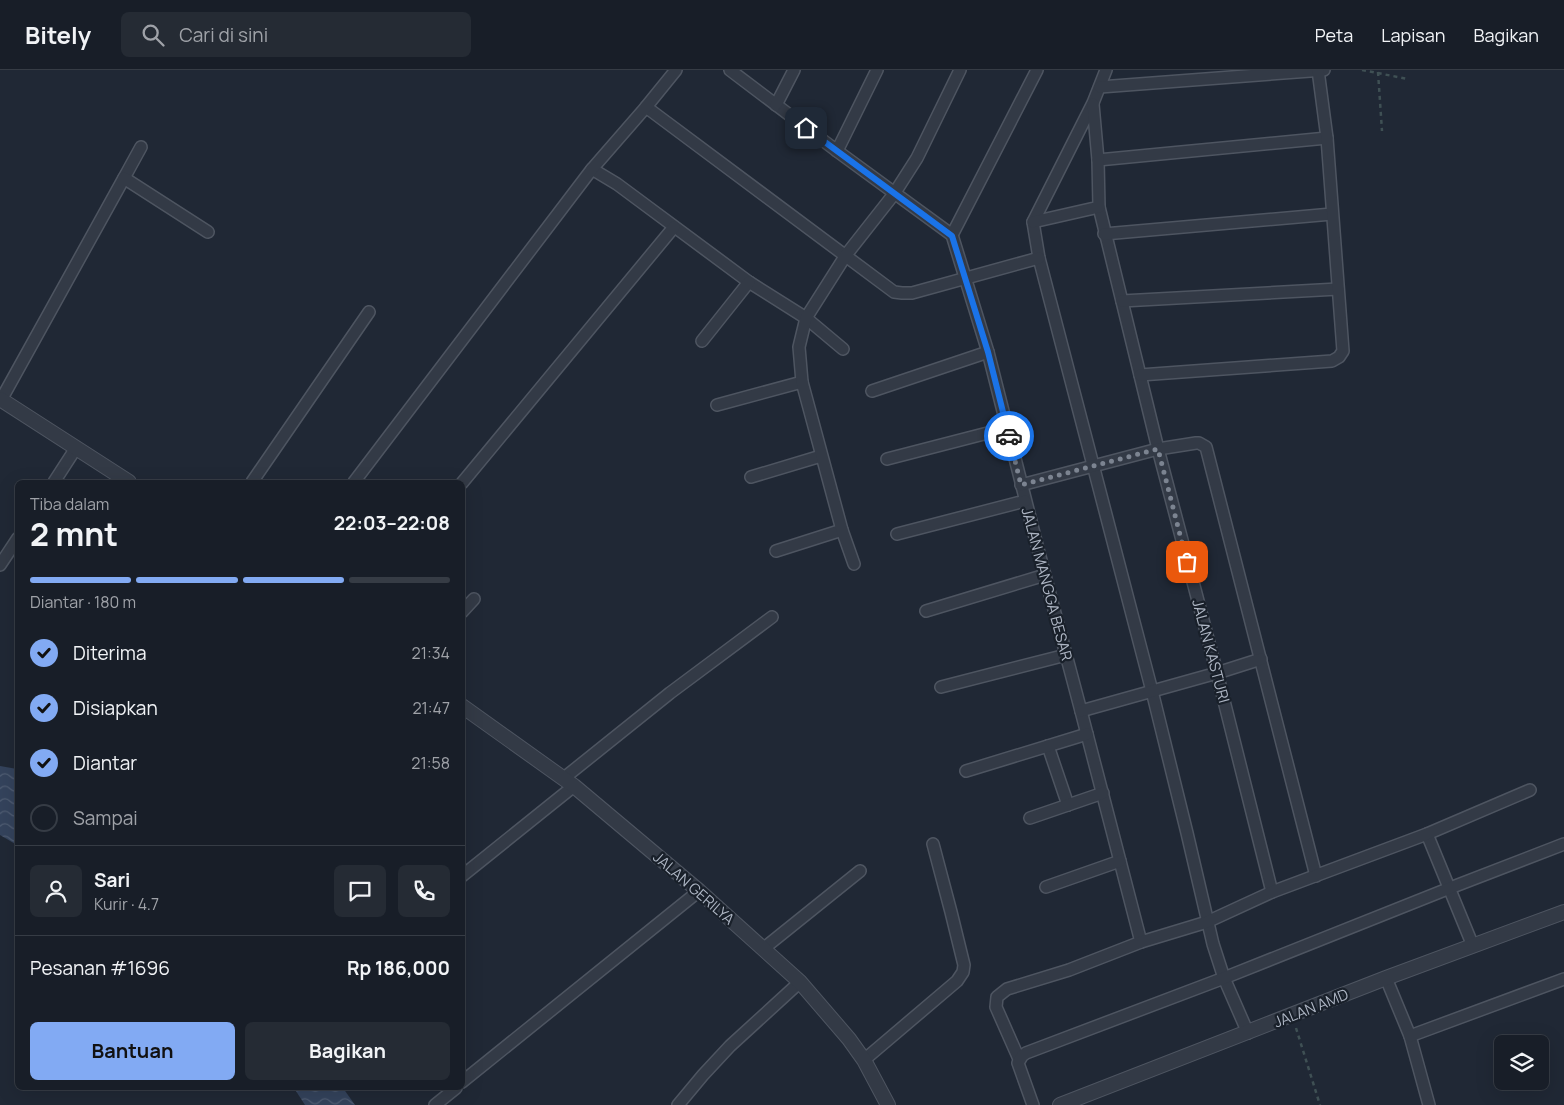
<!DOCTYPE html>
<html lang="id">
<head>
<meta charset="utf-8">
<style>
	body { margin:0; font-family:Manrope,sans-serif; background:#252b34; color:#f1f3f6; height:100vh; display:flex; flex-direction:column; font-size:19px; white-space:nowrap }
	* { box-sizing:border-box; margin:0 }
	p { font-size:16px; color:#9fa2a8 }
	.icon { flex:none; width:28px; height:28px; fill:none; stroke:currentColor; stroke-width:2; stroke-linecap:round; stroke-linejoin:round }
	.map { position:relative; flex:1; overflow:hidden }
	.drawer { position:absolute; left:15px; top:410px; width:450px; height:610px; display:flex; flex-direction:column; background:#181e28; border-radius:8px; box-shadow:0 5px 20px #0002,0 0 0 1px #363c45 }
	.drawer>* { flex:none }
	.buttons { position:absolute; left:1494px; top:965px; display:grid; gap:10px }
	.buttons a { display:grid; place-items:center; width:55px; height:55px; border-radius:8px; background:#181e28; box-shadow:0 5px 20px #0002,0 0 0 1px #363c45; font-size:25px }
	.pin { position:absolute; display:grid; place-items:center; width:42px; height:42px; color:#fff; margin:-21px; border-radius:10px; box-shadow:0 2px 8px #0006 }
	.courier { position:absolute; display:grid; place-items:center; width:50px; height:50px; margin:-25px; border:4px solid #1a73e8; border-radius:50%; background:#fff; color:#222; box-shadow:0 1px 6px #0007 }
	.head em { font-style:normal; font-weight:700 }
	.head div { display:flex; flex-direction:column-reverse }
	.head { display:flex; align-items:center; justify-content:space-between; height:85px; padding:0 15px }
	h1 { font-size:32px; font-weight:700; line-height:38px }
	.bar { display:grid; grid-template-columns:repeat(4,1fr); gap:8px 5px; align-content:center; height:60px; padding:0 15px }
	.bar i { height:6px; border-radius:4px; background:#363c45 }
	.bar .on { background:#82aaf3 }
	.bar p { grid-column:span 4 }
	.line { display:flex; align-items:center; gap:12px; padding:0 15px; border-top:1px solid #363c45 }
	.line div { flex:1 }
	.round { display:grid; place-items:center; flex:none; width:52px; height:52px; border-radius:8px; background:#252b34 }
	ol { padding:0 15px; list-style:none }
	li { display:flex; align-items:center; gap:15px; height:55px }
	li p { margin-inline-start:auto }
	li .icon { padding:5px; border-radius:50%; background:#82aaf3; color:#111; stroke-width:4 }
	li:last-child { color:#9fa2a8 }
	li i { width:28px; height:28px; border:2px solid #363c45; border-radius:50% }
	.action { display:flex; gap:10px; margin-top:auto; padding:10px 15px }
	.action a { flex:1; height:58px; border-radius:8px; background:#82aaf3; color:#111; font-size:20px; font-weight:700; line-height:58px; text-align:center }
	.action a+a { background:#252b34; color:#f1f3f6 }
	header { display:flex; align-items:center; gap:30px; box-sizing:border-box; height:70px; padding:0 25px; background:#181e28; border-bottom:1px solid #363c45 }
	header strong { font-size:24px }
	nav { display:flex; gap:28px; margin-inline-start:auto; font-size:18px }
	.search { width:350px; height:45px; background:#252b34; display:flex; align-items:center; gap:12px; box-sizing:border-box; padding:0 18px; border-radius:8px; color:#9fa2a8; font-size:19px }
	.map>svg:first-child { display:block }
	.water { fill:url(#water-waves) }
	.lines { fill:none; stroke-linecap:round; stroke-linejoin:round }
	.minor-casing { stroke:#4e5561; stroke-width:14 }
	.tertiary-casing { stroke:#4e5561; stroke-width:16 }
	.path { stroke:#3f5054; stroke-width:2.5; stroke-dasharray:4 4; stroke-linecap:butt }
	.minor { stroke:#333a46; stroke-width:11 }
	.tertiary { stroke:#333a46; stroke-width:14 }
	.done { stroke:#7c8491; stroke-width:5; stroke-dasharray:0 9 }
	.route { stroke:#1a73e8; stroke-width:6 }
	.labels { text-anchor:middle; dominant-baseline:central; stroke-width:4.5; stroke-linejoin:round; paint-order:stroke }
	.street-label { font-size:15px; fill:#adb5c3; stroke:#19202a }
</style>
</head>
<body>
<header>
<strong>Bitely</strong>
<div class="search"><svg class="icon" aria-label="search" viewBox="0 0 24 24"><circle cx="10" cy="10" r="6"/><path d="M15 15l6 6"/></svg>Cari di sini</div>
<nav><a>Peta</a><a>Lapisan</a><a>Bagikan</a></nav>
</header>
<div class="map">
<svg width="1564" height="1035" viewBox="0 0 1564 1035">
	<defs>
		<pattern id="water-waves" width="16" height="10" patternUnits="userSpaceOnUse" patternTransform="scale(1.25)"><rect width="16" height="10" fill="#34435c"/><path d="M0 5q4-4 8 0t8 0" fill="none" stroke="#4f5c72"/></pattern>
	</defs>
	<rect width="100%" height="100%" fill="#202835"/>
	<g class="water">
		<path d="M0 696 17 699V775L0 765Z"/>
		<path d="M294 1018H343L355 1035H305Z"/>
	</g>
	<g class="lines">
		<defs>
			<g id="minor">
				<path d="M730 0 837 81 952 165 988 282 1038 479 1081 641 1141 872"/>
				<path d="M1106 0 1093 33 1033 152 1039 188 1152 621 1187 763 1213 874 1224 908 1248 963"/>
				<path d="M1100 17 1324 0"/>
				<path d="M776 35 794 0"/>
				<path d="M646 37 894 222 902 223H912L1039 188"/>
				<path d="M837 81 877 0"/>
				<path d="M1098 90 1327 68"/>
				<path d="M592 99 617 114 749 212 806 248 843 279"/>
				<path d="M124 108 141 77"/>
				<path d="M1099 137 1158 379 1217 603 1272 822"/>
				<path d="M1033 152 1099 137 1098 90 1093 34"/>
				<path d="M1104 164 1332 144"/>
				<path d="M952 165 1037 0"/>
				<path d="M1122 231 1338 219"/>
				<path d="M702 271 749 212"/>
				<path d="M1140 305 1332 291 1339 287 1343 281 1327 68 1318 0"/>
				<path d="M872 321 988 282"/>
				<path d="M1 330 124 108 208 162"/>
				<path d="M717 335 802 312"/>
				<path d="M887 389 1007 358"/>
				<path d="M751 407 821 386"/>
				<path d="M54 412 76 378"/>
				<path d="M252 412 369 242"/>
				<path d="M354 412 592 99 646 37 676 0"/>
				<path d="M462 413 674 157"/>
				<path d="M1021 415 1158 379 1196 373H1199L1206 377 1316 806"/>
				<path d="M897 464 1025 431"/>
				<path d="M776 481 842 460"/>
				<path d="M854 494 842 460 802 312 799 277 806 248 846 185 894 124 917 88 960 0"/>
				<path d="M0 495 18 468"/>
				<path d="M926 541 1045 505"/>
				<path d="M462 542 474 529"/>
				<path d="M941 617 1066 585"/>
				<path d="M1081 641 1217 603 1261 589"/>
				<path d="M1048 676 1068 735"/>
				<path d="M966 701 1087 664"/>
				<path d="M564 708 670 623 772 547"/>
				<path d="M1030 748 1103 723"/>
				<path d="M1427 764 1473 876"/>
				<path d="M462 806 574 716"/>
				<path d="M1046 817 1120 791"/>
				<path d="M763 879 860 801"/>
				<path d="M1386 908 1410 966 1429 1035"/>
				<path d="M1410 966 1564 909"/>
				<path d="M1019 989 996 937 997 927 1007 919 1069 900 1141 872 1207 852 1272 822 1427 764 1530 720"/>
				<path d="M864 990 957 911 963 902 964 895 951 842 933 774"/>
				<path d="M462 1012 699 821"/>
				<path d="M435 1035 456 1018"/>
				<path d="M678 1035 703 1005 730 976 800 912"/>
				<path d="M1033 1035 1018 993 1022 986 1026 983 1224 908 1450 818 1564 774"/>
			</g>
			<g id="tertiary">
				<path d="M0 329 129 412"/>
				<path d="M462 636 574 716 699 821 800 912 849 969 864 990 888 1035"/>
				<path d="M1060 1035 1386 908 1564 842"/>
			</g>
		</defs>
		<use href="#minor" class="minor-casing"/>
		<use href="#tertiary" class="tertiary-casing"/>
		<g class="path">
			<path d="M1362 0 1408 9"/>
			<path d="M1378 2 1382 61"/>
			<path d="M1296 958 1320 1035"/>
		</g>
		<use href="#minor" class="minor"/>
		<use href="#tertiary" class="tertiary"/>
	</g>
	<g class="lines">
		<path class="done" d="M1009 366 1021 415 1158 379 1187 492"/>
		<path class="route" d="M806 58 952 166 988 282 1009 366"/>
	</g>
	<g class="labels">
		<g class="street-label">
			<text transform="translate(1047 514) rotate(75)">JALAN MANGGA BESAR</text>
			<text transform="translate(1211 581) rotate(75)">JALAN KASTURI</text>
			<text transform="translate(694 818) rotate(41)">JALAN GERILYA</text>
			<text transform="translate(1311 938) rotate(-22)">JALAN AMD</text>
		</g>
	</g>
</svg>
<div class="buttons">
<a><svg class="icon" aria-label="layers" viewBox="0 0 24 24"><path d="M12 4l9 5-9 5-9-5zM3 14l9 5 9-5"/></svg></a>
</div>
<div class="pin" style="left:1187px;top:492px;background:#ea580c"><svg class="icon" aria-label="bag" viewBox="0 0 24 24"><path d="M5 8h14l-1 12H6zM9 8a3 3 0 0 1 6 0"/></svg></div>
<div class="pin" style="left:806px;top:58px;background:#1f2937"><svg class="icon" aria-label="home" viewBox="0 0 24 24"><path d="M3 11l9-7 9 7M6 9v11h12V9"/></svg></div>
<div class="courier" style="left:1009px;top:366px"><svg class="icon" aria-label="car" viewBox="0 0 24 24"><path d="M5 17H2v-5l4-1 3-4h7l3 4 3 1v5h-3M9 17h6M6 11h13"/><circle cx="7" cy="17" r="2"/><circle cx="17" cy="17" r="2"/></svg></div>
<section class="drawer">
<div class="head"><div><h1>2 mnt</h1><p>Tiba dalam</p></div><em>22:03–22:08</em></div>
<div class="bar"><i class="on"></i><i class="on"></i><i class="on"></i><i></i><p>Diantar · 180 m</p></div>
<ol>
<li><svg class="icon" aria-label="check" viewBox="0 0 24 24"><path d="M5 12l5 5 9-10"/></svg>Diterima<p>21:34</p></li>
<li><svg class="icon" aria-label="check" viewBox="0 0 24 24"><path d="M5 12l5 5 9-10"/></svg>Disiapkan<p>21:47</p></li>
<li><svg class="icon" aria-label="check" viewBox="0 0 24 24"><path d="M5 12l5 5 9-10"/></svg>Diantar<p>21:58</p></li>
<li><i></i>Sampai</li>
</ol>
<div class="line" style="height:90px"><a class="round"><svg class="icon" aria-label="person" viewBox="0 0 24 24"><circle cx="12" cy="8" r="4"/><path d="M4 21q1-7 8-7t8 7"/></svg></a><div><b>Sari</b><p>Kurir · 4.7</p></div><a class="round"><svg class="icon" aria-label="chat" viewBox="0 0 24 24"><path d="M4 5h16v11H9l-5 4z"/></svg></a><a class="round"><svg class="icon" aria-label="phone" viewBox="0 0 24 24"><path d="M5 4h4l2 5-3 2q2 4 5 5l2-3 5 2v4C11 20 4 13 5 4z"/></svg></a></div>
<div class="line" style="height:65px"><div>Pesanan #1696</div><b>Rp 186,000</b></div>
<div class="action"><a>Bantuan</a><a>Bagikan</a></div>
</section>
</div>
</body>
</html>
